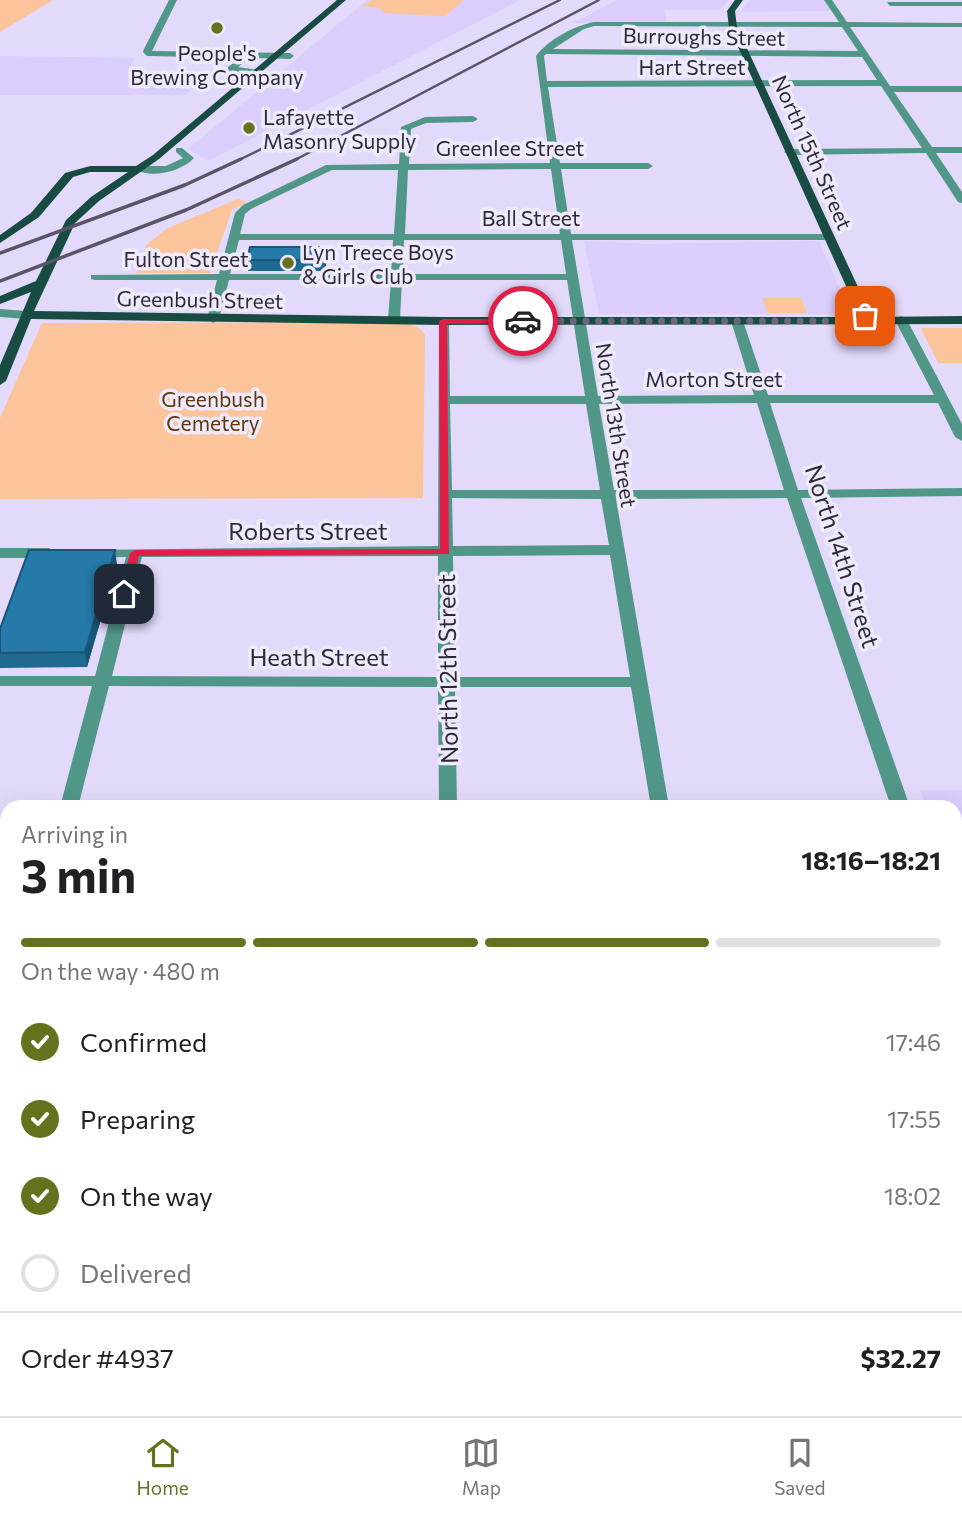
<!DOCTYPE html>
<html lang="en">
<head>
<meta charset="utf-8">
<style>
	body { margin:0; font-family:Commissioner,sans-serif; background:#f6f6f6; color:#202124; height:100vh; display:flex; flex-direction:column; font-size:26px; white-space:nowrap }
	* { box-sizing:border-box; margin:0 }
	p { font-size:23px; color:#757577 }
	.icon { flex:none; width:38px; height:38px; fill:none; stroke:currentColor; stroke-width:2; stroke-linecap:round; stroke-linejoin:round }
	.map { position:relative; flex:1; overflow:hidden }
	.sheet { position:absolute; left:0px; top:800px; width:962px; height:618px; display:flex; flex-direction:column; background:#fff; border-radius:21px 21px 0 0; box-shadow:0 7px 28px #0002 }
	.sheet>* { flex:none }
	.pin { position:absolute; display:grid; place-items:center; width:60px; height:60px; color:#fff; margin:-30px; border-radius:14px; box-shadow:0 4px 10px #0006 }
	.courier { position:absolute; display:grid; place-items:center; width:70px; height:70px; margin:-35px; border:5px solid #e11d48; border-radius:50%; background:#fff; color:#222; box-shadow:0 2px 9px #0007 }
	.head em { font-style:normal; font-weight:700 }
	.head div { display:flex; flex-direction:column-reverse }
	.head { display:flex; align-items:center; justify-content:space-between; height:119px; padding:0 21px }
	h1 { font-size:46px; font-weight:700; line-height:52px }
	.bar { display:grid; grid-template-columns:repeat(4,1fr); gap:10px 7px; align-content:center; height:84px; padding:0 21px }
	.bar i { height:9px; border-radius:5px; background:#e0e0e0 }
	.bar .selected { background:#64721e }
	.bar p { grid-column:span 4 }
	.line { display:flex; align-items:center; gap:18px; padding:0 21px; border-top:2px solid #e0e0e0 }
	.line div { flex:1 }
	ol { padding:0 21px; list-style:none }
	li { display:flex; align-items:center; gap:21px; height:77px }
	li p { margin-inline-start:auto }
	li .icon { padding:7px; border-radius:50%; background:#64721e; color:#fff; stroke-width:4 }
	li:last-child { color:#757577 }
	li i { width:38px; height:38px; border:4px solid #e0e0e0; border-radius:50% }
	.dock { display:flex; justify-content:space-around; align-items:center; height:98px; border-top:2px solid #e0e0e0; background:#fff; font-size:19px; color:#757577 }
	.dock a { display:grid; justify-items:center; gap:4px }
	.dock .selected { color:#64721e }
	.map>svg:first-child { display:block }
	.built { fill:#dbcdfc }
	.green { fill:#fbc49a }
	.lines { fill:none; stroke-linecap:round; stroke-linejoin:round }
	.minor { fill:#519788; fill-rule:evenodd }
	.major { fill:#184c42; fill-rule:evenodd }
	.rail-far1 { stroke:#5a5467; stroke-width:2.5 }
	.rail { stroke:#5a5467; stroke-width:3.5 }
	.wall { fill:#206991 }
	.shaded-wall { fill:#1a5576 }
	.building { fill:#257aa9; stroke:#1a5576; stroke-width:2 }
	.route { fill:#e11d48 }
	.done { stroke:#6d677c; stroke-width:7; stroke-dasharray:0 12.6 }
	.poi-dot { fill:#64721e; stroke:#efeafb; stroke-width:2.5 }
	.labels { text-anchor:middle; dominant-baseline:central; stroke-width:7; stroke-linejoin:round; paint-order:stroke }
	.far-street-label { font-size:21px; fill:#2e2938; stroke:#efeafb }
	.far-poi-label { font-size:21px; fill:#2e2938; stroke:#efeafb; text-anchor:start }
	.far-park-label { font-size:21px; fill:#61350a; stroke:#efeafb }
	.street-label { font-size:24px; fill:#2e2938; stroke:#efeafb }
</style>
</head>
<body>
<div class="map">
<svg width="962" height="1416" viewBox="0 0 962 1416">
	<rect width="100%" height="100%" fill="#e3dafb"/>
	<g class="built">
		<path d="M367 0H520L208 161 188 149Z"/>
		<path d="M617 0H729L720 10H664L667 23H573Z"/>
		<path d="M750 0H831L839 11 741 12Z"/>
		<path d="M0 56 135 58 127 75H199L196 84 187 95H0Z"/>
		<path d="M584 241 648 244 819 241 851 314H599Z"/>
		<path d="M920 790H962V882L956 868V807H926Z"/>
	</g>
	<g class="green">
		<path d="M0 0H53L0 32Z"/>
		<path d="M372 0H464L445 16H437L385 13 379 8 363 6Z"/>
		<path d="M238 199 247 202 232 210 210 273H136L147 244 168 228Z"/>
		<path d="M762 298H801L807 313H768Z"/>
		<path d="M390 322C404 323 418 323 425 335L423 498 0 499V418L41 325 44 323Z"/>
		<path d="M923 328H962V363H938L921 329Z"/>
	</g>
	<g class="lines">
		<g class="minor">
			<path d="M169 0H177L152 51 290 53 294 56 290 59 250 58 238 67 257 70 254 75 228 71V67L240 58 147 56 143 52 144 49Z"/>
			<path d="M824 0H832L847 22 962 23V27H850L890 86H962V92H894L932 147H962V153H936L962 192V203L958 202 926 153 789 155 784 152 789 149 922 148 881 86 548 87 560 163H648L653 166 648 169H561L571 234H829L834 237 829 240H572L598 396 754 395 731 321 737 317 743 321 768 395H934L895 320 901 316 907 320 962 424V441L955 437 938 403H770L798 490 962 488V496L801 498 910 807H891L787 498 616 499 669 807H651L631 687H455L457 807H439L438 687 109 686 78 807H60L92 686H0V676H95L126 557 91 558 86 556 83 553 86 550 438 546 439 318 449 321 450 396H585L567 280H402L400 319 394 323 388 319 391 280H229L219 319 213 323 207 319 217 280H95L91 279V275L219 274 235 213 243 205 326 165 399 164 401 127 425 117 473 116 478 119 473 122 426 123 411 129 409 164 550 163 536 56C549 39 574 26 594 22H839ZM594 26 842 27 858 51 553 49 584 29ZM546 54 862 57 877 80 547 81 544 56ZM551 169 560 234H405L408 170ZM332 170H398L394 234H240L245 214 251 209ZM239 240H393L391 274H230ZM404 240H561L566 274H403ZM757 403 784 490H614L599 404ZM450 404H586L600 490H452ZM452 498 601 499 609 545 453 546ZM610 555 630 677H455L453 556ZM438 556V677L112 676 142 557Z"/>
			<path d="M887 2H962V6H890Z"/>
			<path d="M176 148H182L194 158C181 172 151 179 134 169L139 166H166L183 158 176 152Z"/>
			<path d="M0 309 26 311 32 315 26 319 0 317Z"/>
			<path d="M0 548H49L57 553 49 558H0Z"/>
			<rect x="956" y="877" width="6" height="14"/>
			<rect x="0" y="884" width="7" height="14"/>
			<path d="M956 954 962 955V987L956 985Z"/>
			<path d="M7 1036V1078L0 1081V1038Z"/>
			<rect x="956" y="1119" width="6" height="18"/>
			<rect x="0" y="1133" width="7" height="18"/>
			<rect x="305" y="1410" width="28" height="6"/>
			<path d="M563 1410H591L592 1416H564Z"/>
		</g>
		<path class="major" d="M337 0H346L159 159 99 201 75 223 34 311 443 317H860L729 27 727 11 735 0H743L735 11 737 27 872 317 962 316V324L443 325 31 319 6 381 0 385V365L31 292 0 304V296L36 281 66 220 91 197 128 172H90L73 177 39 217 0 243V235L31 213 65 173 90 166H136L153 155Z"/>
		<g class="rail-far1">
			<path d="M237 161 560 0"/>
			<path d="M293 161 599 0"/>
		</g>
		<g class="rail">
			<path d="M0 253 185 185 241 159"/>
			<path d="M0 281 186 210 297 159"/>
		</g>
	</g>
	<g class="wall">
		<path d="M327 258 325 271H248L247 260Z"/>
		<path d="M117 564 87 667 0 668V629Z"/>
	</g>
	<g class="shaded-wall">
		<path d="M326 247 327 258 325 271 324 260Z"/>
		<path d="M115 550 117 564 87 667 85 652Z"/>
	</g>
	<g class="building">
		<path d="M250 247H326L324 260H247Z"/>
		<path d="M29 550H115L85 652 0 653V629Z"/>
	</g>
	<path class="route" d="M523 319 526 323 447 324 449 554 139 556 129 594 124 597 119 594 130 553 135 550 440 549 439 321 443 319Z"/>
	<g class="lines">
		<path class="done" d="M523 321H868L865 316"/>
	</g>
	<g class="poi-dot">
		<circle cx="217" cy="28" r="7"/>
		<circle cx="249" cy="128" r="7"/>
		<circle cx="288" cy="263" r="7"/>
	</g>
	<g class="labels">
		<g class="far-street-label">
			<text transform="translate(704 36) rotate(1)">Burroughs Street</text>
			<text x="692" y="66">Hart Street</text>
			<text x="510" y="147">Greenlee Street</text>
			<text transform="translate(813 152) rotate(66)">North 15th Street</text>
			<text x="531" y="217">Ball Street</text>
			<text x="186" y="258">Fulton Street</text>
			<text transform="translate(200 299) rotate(1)">Greenbush Street</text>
			<text x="714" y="378">Morton Street</text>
			<text transform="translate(617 425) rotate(81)">North 13th Street</text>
		</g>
		<g class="far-poi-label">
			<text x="217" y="52" text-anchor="middle">People's<tspan x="217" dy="24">Brewing Company</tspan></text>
			<text x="263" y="116">Lafayette<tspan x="263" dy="24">Masonry Supply</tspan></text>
			<text x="302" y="251">Lyn Treece Boys<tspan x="302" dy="24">&amp; Girls Club</tspan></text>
		</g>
		<g class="far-park-label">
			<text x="213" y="398">Greenbush<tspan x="213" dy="24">Cemetery</tspan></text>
		</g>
		<g class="street-label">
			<text x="308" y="530">Roberts Street</text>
			<text transform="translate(843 556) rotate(72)">North 14th Street</text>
			<text x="319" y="656">Heath Street</text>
			<text transform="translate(447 669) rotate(-91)">North 12th Street</text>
		</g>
	</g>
</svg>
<div class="pin" style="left:865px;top:316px;background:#ea580c"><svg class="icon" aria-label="bag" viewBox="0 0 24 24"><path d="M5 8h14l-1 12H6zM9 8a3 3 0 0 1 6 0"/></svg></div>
<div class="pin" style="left:124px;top:594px;background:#1f2937"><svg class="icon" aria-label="home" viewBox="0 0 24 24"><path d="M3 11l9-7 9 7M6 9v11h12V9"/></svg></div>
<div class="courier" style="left:523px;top:321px"><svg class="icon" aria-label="car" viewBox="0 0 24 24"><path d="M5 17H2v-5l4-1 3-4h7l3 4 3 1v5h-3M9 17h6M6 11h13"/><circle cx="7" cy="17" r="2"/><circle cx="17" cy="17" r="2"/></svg></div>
<section class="sheet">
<div class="head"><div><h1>3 min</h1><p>Arriving in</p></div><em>18:16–18:21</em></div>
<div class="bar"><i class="selected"></i><i class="selected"></i><i class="selected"></i><i></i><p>On the way · 480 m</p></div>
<ol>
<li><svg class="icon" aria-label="check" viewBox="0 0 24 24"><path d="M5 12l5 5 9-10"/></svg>Confirmed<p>17:46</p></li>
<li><svg class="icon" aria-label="check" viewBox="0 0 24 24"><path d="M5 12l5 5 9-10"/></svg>Preparing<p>17:55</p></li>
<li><svg class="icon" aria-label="check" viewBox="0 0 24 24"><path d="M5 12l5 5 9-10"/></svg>On the way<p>18:02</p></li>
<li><i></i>Delivered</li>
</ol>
<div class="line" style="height:91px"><div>Order #4937</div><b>$32.27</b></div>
</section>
</div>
<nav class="dock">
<a class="selected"><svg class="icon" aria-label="home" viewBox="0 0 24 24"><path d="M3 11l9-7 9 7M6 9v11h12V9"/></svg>Home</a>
<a><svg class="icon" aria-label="map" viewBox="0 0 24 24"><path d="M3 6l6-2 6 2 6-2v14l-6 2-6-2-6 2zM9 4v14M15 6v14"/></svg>Map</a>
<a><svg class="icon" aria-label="saved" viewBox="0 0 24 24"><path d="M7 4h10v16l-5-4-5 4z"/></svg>Saved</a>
</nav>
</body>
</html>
